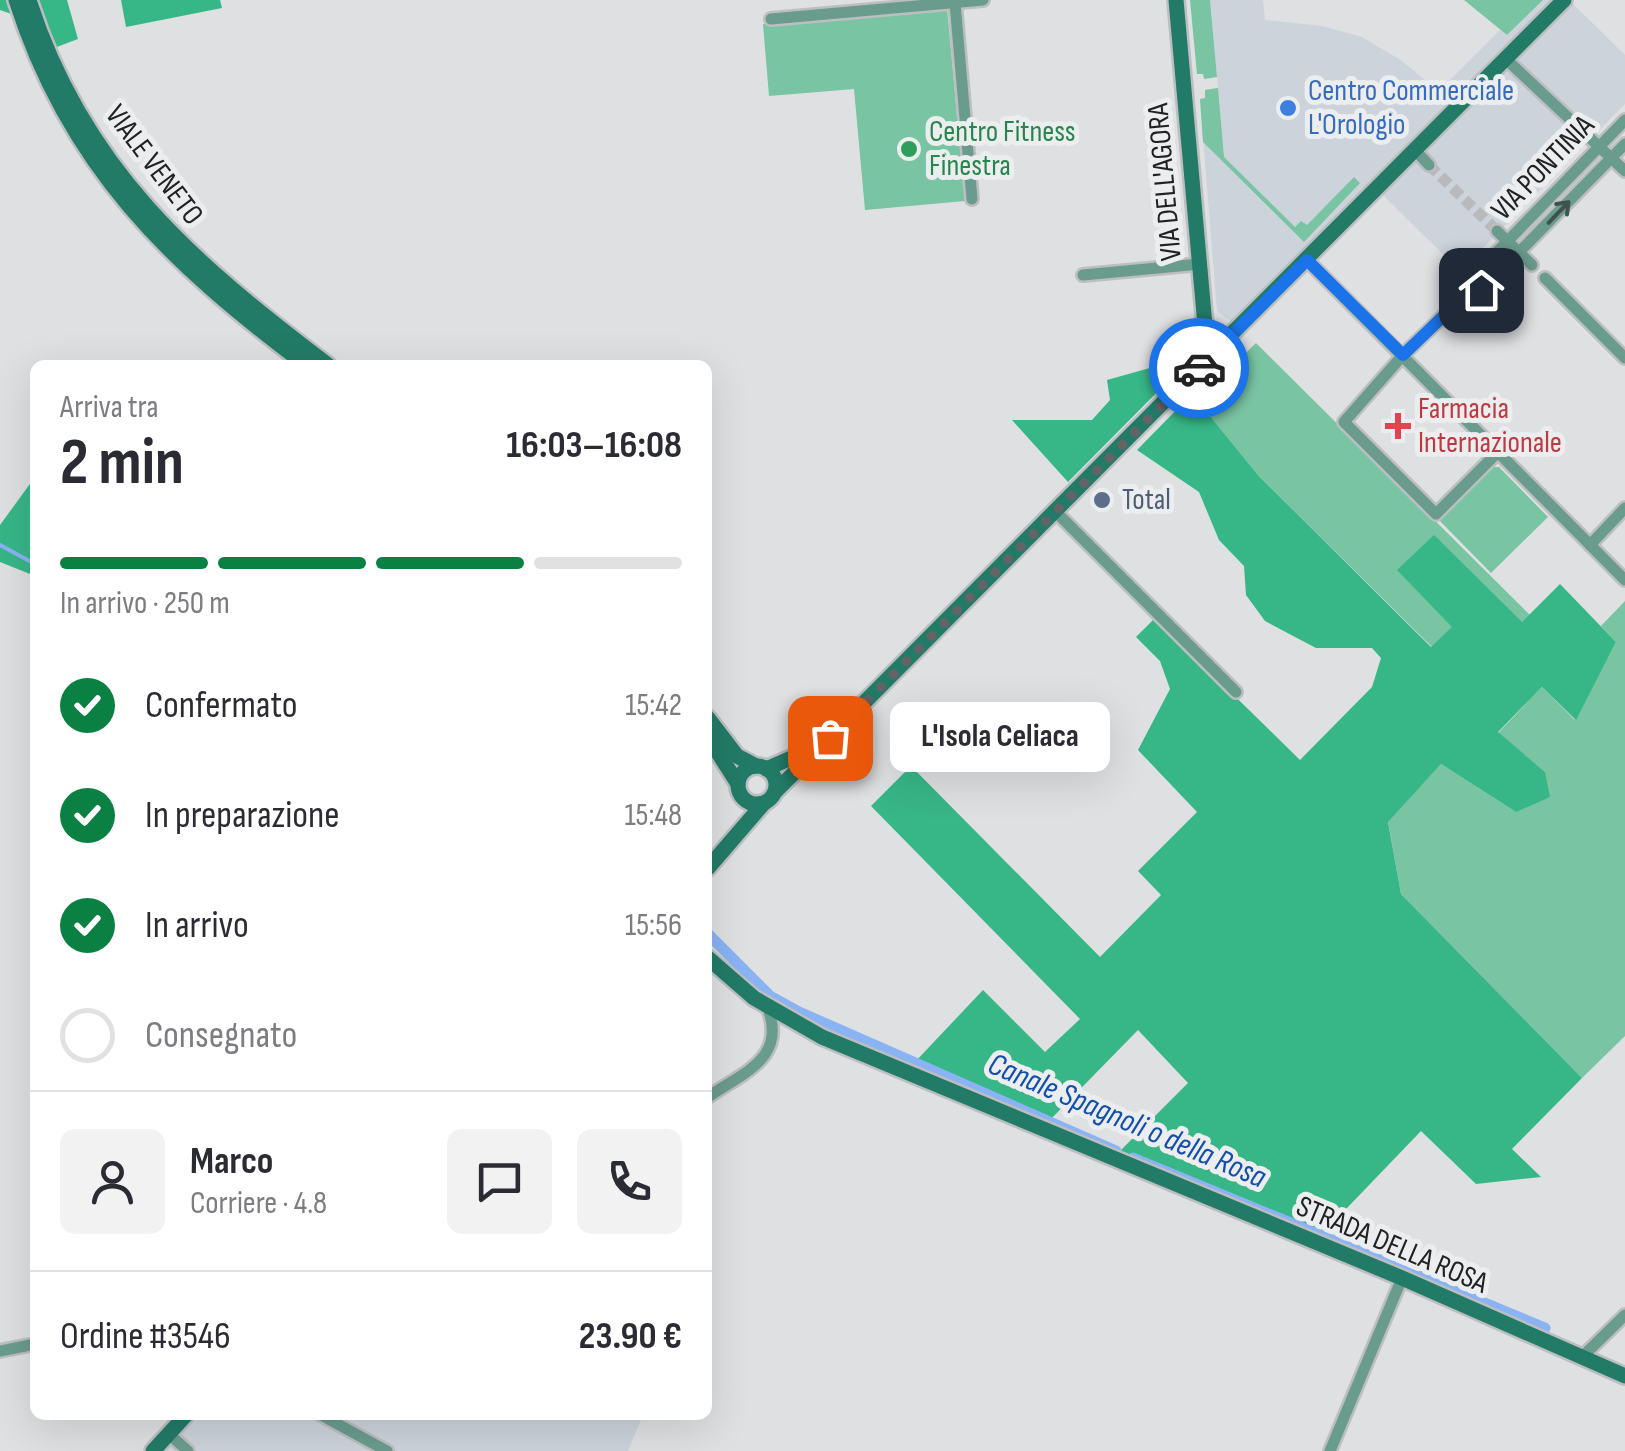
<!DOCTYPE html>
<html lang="it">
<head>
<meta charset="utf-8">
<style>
	body { margin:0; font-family:"Sofia Sans Condensed",sans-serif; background:#f2f2f3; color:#2b2b33; height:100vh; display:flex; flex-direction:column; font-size:38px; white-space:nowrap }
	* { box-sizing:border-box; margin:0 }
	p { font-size:32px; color:#7c7c81 }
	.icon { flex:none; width:55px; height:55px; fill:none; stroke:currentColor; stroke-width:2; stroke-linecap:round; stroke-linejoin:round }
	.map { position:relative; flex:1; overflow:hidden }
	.details { position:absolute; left:30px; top:360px; width:682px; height:1060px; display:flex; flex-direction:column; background:#fff; border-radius:15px; box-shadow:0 10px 40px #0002 }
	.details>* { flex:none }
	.pin { position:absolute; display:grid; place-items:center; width:85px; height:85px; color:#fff; margin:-42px; border-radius:20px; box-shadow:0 5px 15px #0006 }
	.courier { position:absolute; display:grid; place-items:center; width:100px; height:100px; margin:-50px; border:8px solid #1a73e8; border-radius:50%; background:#fff; color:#222; box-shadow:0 2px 12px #0007 }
	.bubble { position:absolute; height:70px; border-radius:15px; background:#fff; box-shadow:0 10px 40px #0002; font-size:32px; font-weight:700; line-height:70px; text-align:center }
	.summary em { font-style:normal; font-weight:700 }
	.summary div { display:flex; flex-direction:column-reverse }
	.summary { display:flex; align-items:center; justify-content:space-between; height:170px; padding:0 30px }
	h1 { font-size:65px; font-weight:700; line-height:75px }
	.bar { display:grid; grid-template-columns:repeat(4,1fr); gap:15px 10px; align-content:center; height:120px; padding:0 30px }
	.bar i { height:12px; border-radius:8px; background:#e1e1e2 }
	.bar .current { background:#0b8043 }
	.bar p { grid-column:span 4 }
	.line { display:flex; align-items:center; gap:25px; padding:0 30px; border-top:2px solid #e1e1e2 }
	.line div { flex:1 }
	.round { display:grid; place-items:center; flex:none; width:105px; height:105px; border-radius:15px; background:#f2f2f3 }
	ol { padding:0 30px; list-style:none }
	li { display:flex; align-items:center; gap:30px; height:110px }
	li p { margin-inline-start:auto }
	li .icon { padding:10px; border-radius:50%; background:#0b8043; color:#fff; stroke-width:4 }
	li:last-child { color:#7c7c81 }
	li i { width:55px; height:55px; border:5px solid #e1e1e2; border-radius:50% }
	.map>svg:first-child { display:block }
	.built { fill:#cdd3db }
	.green { fill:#79c4a3 }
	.forest { fill:#37b688 }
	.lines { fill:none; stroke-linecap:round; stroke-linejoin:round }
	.stream { stroke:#8ab3f4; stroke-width:4 }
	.canal { stroke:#8ab3f4; stroke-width:11 }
	.street-tunnel { stroke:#b8babc; stroke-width:11; stroke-dasharray:11 5.5; stroke-linecap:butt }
	.street-casing { stroke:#bcbec0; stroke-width:16 }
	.secondary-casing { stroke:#bcbec0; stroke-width:20 }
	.street { stroke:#6a9c8d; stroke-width:11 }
	.secondary { stroke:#227b66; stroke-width:15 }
	.oneway { stroke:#3e534d }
	.done { stroke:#636466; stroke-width:10; stroke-dasharray:0 18 }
	.route { stroke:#1a73e8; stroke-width:12 }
	.shop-dot { fill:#3f7fe0; stroke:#ebedef; stroke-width:4 }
	.leisure-dot { fill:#2e9e5b; stroke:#ebedef; stroke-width:4 }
	.health-dot { fill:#e0444e; stroke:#ebedef; stroke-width:4 }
	.service-dot { fill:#5c6f8a; stroke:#ebedef; stroke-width:4 }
	.labels { text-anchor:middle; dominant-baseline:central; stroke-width:10; stroke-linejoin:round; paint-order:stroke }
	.shop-label { font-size:30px; fill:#366cbe; stroke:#ebedef; text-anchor:start }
	.leisure-label { font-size:30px; fill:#27864d; stroke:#ebedef; text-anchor:start }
	.street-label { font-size:30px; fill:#212223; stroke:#ebedef }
	.health-label { font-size:30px; fill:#be3a42; stroke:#ebedef; text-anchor:start }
	.service-label { font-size:30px; fill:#4e5e75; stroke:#ebedef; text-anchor:start }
	.water-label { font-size:32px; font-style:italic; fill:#1350ad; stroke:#ebedef }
</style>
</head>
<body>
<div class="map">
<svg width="1625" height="1451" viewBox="0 0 1625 1451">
	<rect width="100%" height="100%" fill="#dee0e2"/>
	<g class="built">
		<path d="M1210 0H1263L1265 20 1322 26 1362 37 1399 59 1439 91 1500 30 1507 35 1543 0H1569L1625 55V104L1460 271 1382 194 1245 332 1217 311 1200 99 1205 98V90L1218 88Z"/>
		<path d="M199 1415H643L628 1451H167Z"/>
	</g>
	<g class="green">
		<path d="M1190 0H1210L1217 77 1204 79 1203 74H1197Z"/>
		<path d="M1464 0H1543L1507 35Z"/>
		<path d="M947 8 965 201 865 210 854 89 769 96 763 24Z"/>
		<path d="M1218 88 1224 157 1295 227 1301 221 1307 225 1354 177 1360 183 1304 242 1203 142 1200 99 1205 98V90Z"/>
		<path d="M1256 343 1530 615 1522 622 1452 628 1432 647 1258 475 1192 394 1231 355 1238 361Z"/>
		<path d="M1492 467H1499L1548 517 1491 573 1438 519Z"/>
		<path d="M1625 601V1036L1582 1078 1401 894 1388 821 1441 764 1516 812 1545 772 1498 733 1542 687 1575 720 1616 642 1601 626Z"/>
	</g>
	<g class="forest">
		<path d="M0 0H67L78 39 54 48 43 25 0 10Z"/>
		<path d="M121 0H220L222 8 126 27Z"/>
		<path d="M1198 334 1193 356 1068 482 1012 420H1092L1110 400 1107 380 1157 366Z"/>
		<path d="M1192 394 1258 475 1431 647 1452 627 1397 570 1434 535 1522 622 1560 584 1616 642 1576 720 1542 687 1498 732 1545 772 1550 797 1516 812 1441 764 1388 822 1401 894 1582 1078 1512 1149 1541 1177 1476 1184 1421 1131 1322 1234 1119 1152 1188 1083 1138 1030 1048 1122 914 1063 983 990 1045 1052 1080 1019 871 806 911 766 1100 957 1161 895 1138 871 1197 812 1138 750 1170 689 1160 661 1136 637 1155 618 1300 760 1372 687 1381 658 1372 648H1316L1265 621 1246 595 1244 566 1219 540 1199 492 1137 450Z"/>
		<path d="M35 477V590L30 574 0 562V525Z"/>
	</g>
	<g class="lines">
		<path class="stream" d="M0 545 35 564"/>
		<g class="canal">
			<path d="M708 934 770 996 799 1012 1116 1151"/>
			<path d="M1133 1158 1545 1328"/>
		</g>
		<path class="street-tunnel" d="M1429 165 1497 231"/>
		<defs>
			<g id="street">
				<path d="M955 3 972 199"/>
				<path d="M771 19 983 0"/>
				<path d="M1506 59 1625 171"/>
				<path d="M1415 150 1429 165"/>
				<path d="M1497 231 1532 265"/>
				<path d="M1307 260 1625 580"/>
				<path d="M1083 275 1200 264"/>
				<path d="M1545 278 1625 358"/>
				<path d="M1461 299 1464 286 1625 120"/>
				<path d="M1496 454 1436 514 1344 422 1403 355 1461 299 1481 291 1625 144"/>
				<path d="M1056 512 1236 692"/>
				<path d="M1590 545 1625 508"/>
				<path d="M708 1097C744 1072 788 1058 767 1006"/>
				<path d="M0 1351 35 1344"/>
				<path d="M1582 1357 1625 1315"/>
				<path d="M321 1415 387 1451"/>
				<path d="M169 1434 188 1451"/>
				<path d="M1330 1451 1402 1278"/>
			</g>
			<g id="secondary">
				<path d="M16 0C69 167 170 263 306 365"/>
				<path d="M29 0C83 169 192 262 328 365"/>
				<path d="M1176 0 1208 359"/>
				<path d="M708 718 737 756 756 766"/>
				<path d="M708 737 738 784"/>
				<circle cx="757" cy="785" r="19"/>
				<path d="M766 769 814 748"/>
				<path d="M775 792 1564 0"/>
				<path d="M708 868 764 803"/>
				<path d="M708 958 754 998 822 1037 1402 1278 1625 1376"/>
				<path d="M153 1451 186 1415"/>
			</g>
		</defs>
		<use href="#street" class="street-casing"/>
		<use href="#secondary" class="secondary-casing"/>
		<use href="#street" class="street"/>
		<use href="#secondary" class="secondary"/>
	</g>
	<defs><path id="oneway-shaft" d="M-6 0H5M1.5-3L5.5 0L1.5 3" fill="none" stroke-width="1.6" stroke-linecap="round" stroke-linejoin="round" transform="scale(2.5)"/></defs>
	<use class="oneway" href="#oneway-shaft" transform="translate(1559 212) rotate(-46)"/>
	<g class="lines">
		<path class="done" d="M830 738 1199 368"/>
		<path class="route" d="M1199 368 1307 260 1403 355 1461 299 1481 290"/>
	</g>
	<circle class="shop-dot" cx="1288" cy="108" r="10"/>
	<circle class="leisure-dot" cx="909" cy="149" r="10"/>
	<path class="health-dot" d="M1393 411h10v10h10v10h-10v10h-10v-10h-10v-10h10z"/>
	<circle class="service-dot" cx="1102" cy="500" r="10"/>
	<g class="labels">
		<g class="shop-label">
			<text x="1308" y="91">Centro Commerciale<tspan x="1308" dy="34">L'Orologio</tspan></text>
		</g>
		<g class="leisure-label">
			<text x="929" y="132">Centro Fitness<tspan x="929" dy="34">Finestra</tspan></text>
		</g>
		<g class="street-label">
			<text transform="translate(154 165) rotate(53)">VIALE VENETO</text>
			<text transform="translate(1543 168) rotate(-46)">VIA PONTINIA</text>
			<text transform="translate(1165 182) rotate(-95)">VIA DELL'AGORA</text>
			<text transform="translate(1392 1245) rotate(23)">STRADA DELLA ROSA</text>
		</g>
		<g class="health-label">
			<text x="1418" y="409">Farmacia<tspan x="1418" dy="34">Internazionale</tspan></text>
		</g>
		<g class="service-label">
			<text x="1122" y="500">Total</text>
		</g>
		<g class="water-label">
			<text transform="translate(1127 1121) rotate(23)">Canale Spagnoli o della Rosa</text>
		</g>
	</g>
</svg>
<div class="pin" style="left:830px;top:738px;background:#ea580c"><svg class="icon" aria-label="bag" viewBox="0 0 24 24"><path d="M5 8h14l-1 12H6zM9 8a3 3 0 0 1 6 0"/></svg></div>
<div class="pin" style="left:1481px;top:290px;background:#1f2937"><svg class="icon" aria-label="home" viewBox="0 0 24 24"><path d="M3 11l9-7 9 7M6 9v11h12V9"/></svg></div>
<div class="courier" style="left:1199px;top:368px"><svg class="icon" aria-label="car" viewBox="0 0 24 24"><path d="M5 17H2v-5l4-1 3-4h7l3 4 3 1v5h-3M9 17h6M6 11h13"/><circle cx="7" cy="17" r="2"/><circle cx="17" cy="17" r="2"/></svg></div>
<div class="bubble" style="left:890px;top:702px;width:220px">L'Isola Celiaca</div>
<section class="details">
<div class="summary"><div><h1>2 min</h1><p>Arriva tra</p></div><em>16:03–16:08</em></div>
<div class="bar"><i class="current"></i><i class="current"></i><i class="current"></i><i></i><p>In arrivo · 250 m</p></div>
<ol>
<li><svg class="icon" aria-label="check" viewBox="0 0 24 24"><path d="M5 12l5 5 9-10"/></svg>Confermato<p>15:42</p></li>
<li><svg class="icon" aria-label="check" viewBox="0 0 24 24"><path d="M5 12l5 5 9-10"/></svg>In preparazione<p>15:48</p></li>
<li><svg class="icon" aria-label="check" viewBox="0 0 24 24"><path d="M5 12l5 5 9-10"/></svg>In arrivo<p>15:56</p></li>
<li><i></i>Consegnato</li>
</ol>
<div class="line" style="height:180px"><a class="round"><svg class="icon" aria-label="person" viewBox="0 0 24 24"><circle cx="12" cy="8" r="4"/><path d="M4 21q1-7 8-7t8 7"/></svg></a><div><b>Marco</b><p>Corriere · 4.8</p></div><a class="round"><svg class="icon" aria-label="chat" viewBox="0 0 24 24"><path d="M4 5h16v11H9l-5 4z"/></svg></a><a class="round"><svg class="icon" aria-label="phone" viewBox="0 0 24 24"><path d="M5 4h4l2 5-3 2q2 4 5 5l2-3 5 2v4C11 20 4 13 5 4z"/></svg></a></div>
<div class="line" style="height:130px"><div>Ordine #3546</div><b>23.90 €</b></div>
</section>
</div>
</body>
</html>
